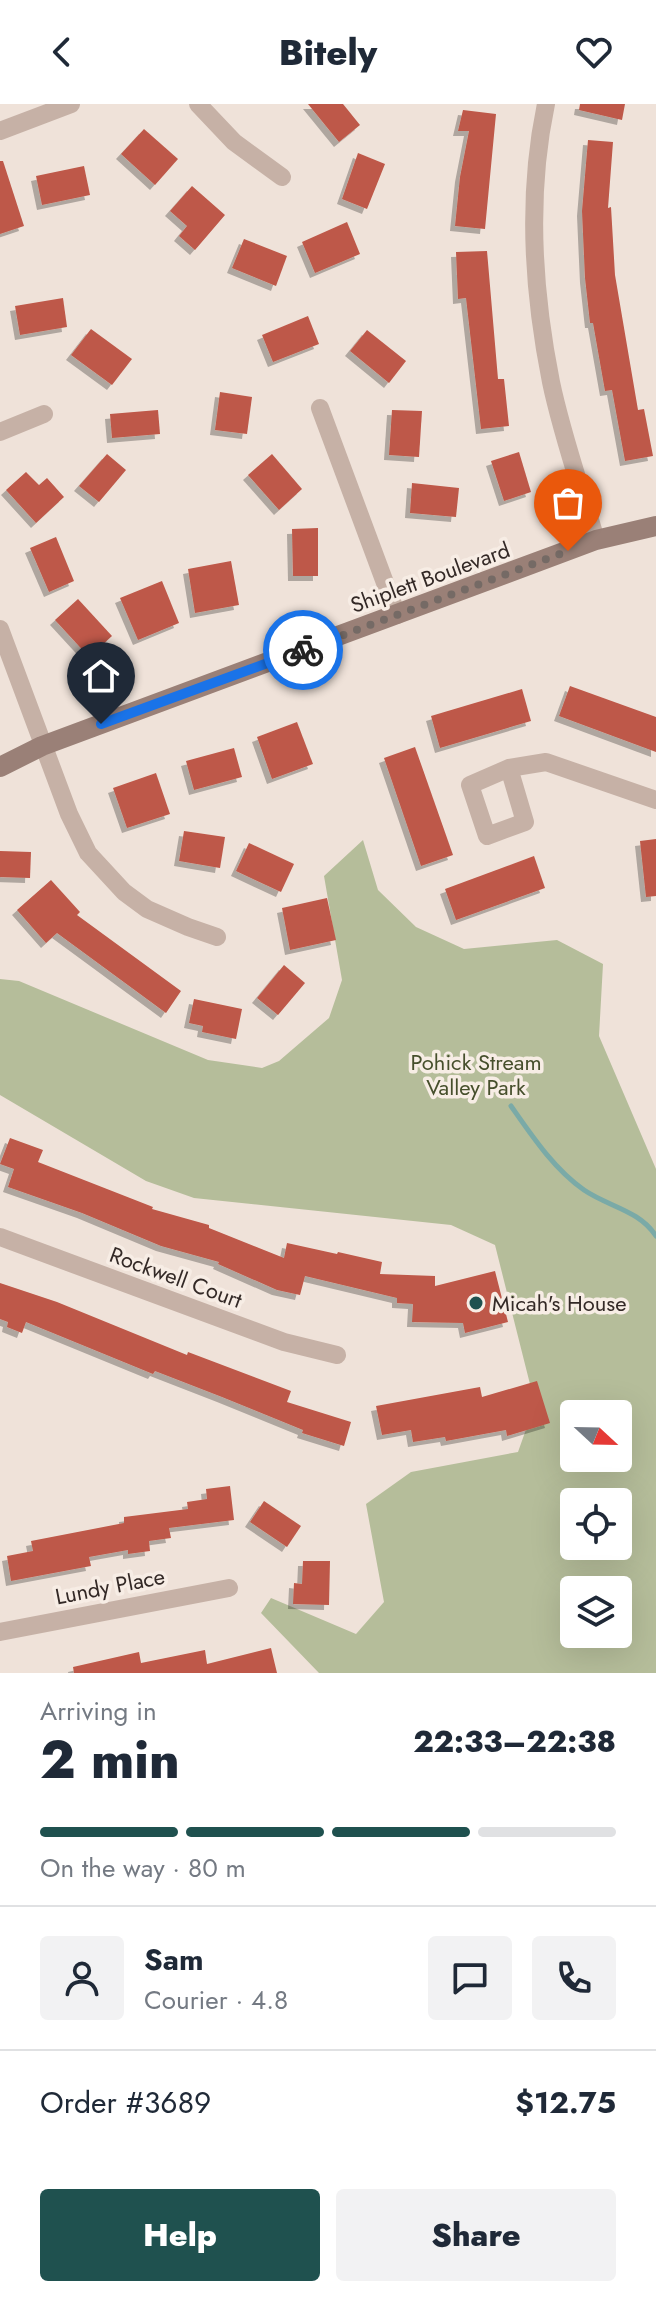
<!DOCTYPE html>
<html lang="en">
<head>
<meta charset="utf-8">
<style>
	body { margin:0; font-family:Jost,sans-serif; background:#f2f2f3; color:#1f2937; height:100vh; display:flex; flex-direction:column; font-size:30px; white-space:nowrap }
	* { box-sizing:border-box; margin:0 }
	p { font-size:26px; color:#747a83 }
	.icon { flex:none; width:44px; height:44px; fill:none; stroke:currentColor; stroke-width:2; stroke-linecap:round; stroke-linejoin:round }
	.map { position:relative; height:1569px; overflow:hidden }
	.panel { display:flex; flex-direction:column; background:#fff; flex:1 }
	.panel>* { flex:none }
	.needle { width:52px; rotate:112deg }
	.buttons { position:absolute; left:560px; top:1296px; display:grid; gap:16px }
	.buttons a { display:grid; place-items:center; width:72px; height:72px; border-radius:8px; background:#fff; box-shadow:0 8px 32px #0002; font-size:40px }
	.pin { position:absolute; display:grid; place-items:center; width:68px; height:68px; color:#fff; margin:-82px -34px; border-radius:50% 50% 50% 0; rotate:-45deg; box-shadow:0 0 8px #0007 }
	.pin .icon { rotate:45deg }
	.courier { position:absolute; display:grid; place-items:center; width:80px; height:80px; margin:-40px; border:6px solid #1a73e8; border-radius:50%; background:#fff; color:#222; box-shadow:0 2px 10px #0007 }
	.headline em { font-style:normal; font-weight:800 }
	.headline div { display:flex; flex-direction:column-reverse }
	.headline { display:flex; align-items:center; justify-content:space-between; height:136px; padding:0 40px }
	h1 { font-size:52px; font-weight:800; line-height:60px }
	.bar { display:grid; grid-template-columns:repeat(4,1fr); gap:12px 8px; align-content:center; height:96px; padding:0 40px }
	.bar i { height:10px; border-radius:6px; background:#e0e1e3 }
	.bar .active { background:#1f514f }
	.bar p { grid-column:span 4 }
	.line { display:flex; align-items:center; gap:20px; padding:0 40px; border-top:2px solid #e0e1e3 }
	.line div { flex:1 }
	.round { display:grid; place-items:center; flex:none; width:84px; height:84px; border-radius:8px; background:#f2f2f3 }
	.cta { display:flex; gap:16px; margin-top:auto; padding:16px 40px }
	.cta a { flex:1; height:92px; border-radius:8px; background:#1f514f; color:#fff; font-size:32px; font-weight:800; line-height:92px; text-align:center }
	.cta a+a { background:#f2f2f3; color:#1f2937 }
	header { display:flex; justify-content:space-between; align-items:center; height:104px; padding:0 40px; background:#fff; font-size:36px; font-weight:800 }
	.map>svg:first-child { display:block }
	.green { fill:#b5bd9a; fill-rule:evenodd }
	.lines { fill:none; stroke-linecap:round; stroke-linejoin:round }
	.stream { stroke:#7aaaa7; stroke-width:5 }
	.building { fill:#be5848; filter:url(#shadow) }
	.street { stroke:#c6b1a6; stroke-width:18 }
	.secondary { stroke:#9a8077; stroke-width:20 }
	.done { stroke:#756a65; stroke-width:8; stroke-dasharray:0 14.4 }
	.route { stroke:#1a73e8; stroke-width:10 }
	.poi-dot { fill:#1f514f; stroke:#f7ede5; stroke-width:3 }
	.labels { text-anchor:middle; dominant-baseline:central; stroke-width:7; stroke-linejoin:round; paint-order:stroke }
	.street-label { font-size:22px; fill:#332926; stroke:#f7ede5 }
	.park-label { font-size:22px; fill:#464f2c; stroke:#f7ede5 }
	.poi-label { font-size:22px; fill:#332926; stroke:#f7ede5; text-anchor:start }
</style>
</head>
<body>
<header><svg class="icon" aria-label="back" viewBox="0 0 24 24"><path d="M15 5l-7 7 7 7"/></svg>Bitely<svg class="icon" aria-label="heart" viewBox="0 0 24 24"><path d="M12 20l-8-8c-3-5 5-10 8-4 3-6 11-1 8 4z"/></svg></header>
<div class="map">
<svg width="656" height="1569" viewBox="0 0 656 1569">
	<defs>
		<filter id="shadow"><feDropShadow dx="-5" dy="5" stdDeviation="0" flood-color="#0004"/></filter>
	</defs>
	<rect width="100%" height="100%" fill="#efe2d9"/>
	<path class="green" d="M363 736 378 786 416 823 464 845 557 836 603 860 599 932 656 1065V1569H319L261 1509 271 1494 356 1530 384 1498 366 1400 411 1368 518 1348 535 1300 495 1141 451 1121 194 1094 146 1077 0 991V875L19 877 208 956 262 964 279 957 329 914 342 876 324 772ZM574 1310H618V1354H574ZM574 1398H618V1442H574ZM574 1486H618V1530H574Z"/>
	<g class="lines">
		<path class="stream" d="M511 1002C532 1032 554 1065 584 1086 609 1103 639 1106 656 1132"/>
	</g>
	<g class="building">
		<path d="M308 0H343L360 21 339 38Z"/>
		<path d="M580 0H625L622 16 579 6Z"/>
		<path d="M463 6 496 10 485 125 455 122 460 73 469 27H458Z"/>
		<path d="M144 25 178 55 155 81 121 50Z"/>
		<path d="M588 36 613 38 608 104 611 103 615 171 638 306 644 305 653 352 625 357 612 286 605 287 593 219H590L585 174 582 107Z"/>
		<path d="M358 49 385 60 367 105 342 95Z"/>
		<path d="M0 57H3L24 122 0 130Z"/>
		<path d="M84 62 90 91 42 101 36 72Z"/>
		<path d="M192 82 225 111 195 146 179 132 187 122 170 107Z"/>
		<path d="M347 118 360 150 315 169 302 138Z"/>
		<path d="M244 135 287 152 276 182 232 164Z"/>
		<path d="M487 147 498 275H504L509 322 481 325 466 194 458 195 456 148Z"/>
		<path d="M63 194 67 223 20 231 15 202Z"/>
		<path d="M308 212 319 240 273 258 262 231Z"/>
		<path d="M91 225 132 255 112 281 71 251Z"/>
		<path d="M367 226 406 257 389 279 350 247Z"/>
		<path d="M220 288 252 293 247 330 215 326Z"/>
		<path d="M158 306 160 330 112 334 110 310Z"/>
		<path d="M392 306 422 307 419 353 389 351Z"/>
		<path d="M519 348 531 388 504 397 491 357Z"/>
		<path d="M107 350 126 366 99 398 79 382Z"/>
		<path d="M272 350 302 385 279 406 248 371Z"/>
		<path d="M26 368 39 381 47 374 64 393 36 419 6 386Z"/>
		<path d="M412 379 459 384 456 413 410 409Z"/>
		<path d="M318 424V472H293L292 425Z"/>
		<path d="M56 433 74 477 49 488 30 444Z"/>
		<path d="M231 457 239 501 195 509 188 465Z"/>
		<path d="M162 477 179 519 138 536 120 494Z"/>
		<path d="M78 495 112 532 89 553 55 516Z"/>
		<path d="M570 582 656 613V648L559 612Z"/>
		<path d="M522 585 531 617 440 644 431 612Z"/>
		<path d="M297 618 313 660 272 675 257 633Z"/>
		<path d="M415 643 453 751 421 762 384 654Z"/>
		<path d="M234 644 242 673 194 686 186 657Z"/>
		<path d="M156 669 170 710 127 724 113 684Z"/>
		<path d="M184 727 225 733 220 764 179 757Z"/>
		<path d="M656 735V792L646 793 640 737Z"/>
		<path d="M249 739 294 760 281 788 236 767Z"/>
		<path d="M0 747 31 748 30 774 0 773Z"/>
		<path d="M534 752 545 784 456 816 445 785Z"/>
		<path d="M51 776 80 808 77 811 181 887 166 909 57 829 46 839 17 806Z"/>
		<path d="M327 794 336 836 290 846 282 804Z"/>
		<path d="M284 861 305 879 278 911 257 894Z"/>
		<path d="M194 895 242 905 236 935 202 928 203 922 189 919Z"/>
		<path d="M10 1034 43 1046 38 1058 153 1103 152 1105 209 1121V1124L284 1154 287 1139 337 1150 338 1148 382 1158 380 1170 435 1172V1182L495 1167 508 1218 465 1229 463 1219 412 1218 413 1200 397 1199V1194L305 1172 300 1191 277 1186 218 1160 219 1158 161 1142 82 1109 8 1083 14 1065 0 1060Z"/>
		<path d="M0 1179 57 1198 187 1251 188 1248 291 1287 287 1298 351 1318 344 1342 302 1329 303 1326 222 1293 155 1267 153 1270 26 1218 22 1229 7 1223 8 1218 0 1215Z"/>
		<path d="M537 1277 550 1319 507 1332 506 1326 446 1337 445 1333 413 1338 411 1326 382 1331 376 1302 480 1283 482 1293Z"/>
		<path d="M230 1382 234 1416 169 1424 171 1434 149 1437 150 1447 128 1450V1446L89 1453 91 1462 11 1477 7 1452 33 1447 31 1437 124 1419V1413L188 1405 187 1398 207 1395 206 1385Z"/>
		<path d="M264 1397 301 1422 287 1443 250 1418Z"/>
		<path d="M303 1457H330L329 1501 293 1500 294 1479 302 1480Z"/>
		<path d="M271 1544 277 1569H74L73 1563 139 1548 141 1559 205 1546 207 1560Z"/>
	</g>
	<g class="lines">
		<g class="street">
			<path d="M198 0 234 38 282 73"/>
			<path d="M546 0C527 90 533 188 551 278 562 331 581 384 596 436"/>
			<path d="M0 27 71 0"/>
			<path d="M320 304 397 511"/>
			<path d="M0 328 44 310"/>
			<path d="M0 525 69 710 88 749 124 788 147 805 188 823 217 833"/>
			<path d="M509 664 525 718 487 732 470 681 509 664 546 658 656 696"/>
			<path d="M0 1133 284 1238 337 1251"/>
			<path d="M0 1528 229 1484"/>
		</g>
		<path class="secondary" d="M0 663 42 642 596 436 656 422"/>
	</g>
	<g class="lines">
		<path class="done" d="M303 546 568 447"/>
		<path class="route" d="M101 620 303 546"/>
	</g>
	<circle class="poi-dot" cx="476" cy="1199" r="8"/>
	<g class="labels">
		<g class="street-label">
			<text transform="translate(430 473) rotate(-20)">Shiplett Boulevard</text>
			<text transform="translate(176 1173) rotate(20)">Rockwell Court</text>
			<text transform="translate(110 1482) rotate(-11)">Lundy Place</text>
		</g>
		<g class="park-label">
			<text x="476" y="958">Pohick Stream<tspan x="476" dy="25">Valley Park</tspan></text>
		</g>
		<g class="poi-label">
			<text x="492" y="1199">Micah's House</text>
		</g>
	</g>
</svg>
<div class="buttons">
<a><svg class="needle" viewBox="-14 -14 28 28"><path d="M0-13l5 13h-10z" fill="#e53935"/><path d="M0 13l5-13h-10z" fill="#747a83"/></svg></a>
<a><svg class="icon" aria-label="locate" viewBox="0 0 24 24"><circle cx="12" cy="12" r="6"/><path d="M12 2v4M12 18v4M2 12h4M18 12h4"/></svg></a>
<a><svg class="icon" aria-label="layers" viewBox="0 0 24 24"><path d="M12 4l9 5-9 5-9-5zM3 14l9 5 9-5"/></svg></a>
</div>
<div class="pin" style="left:568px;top:447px;background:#ea580c"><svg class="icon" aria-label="bag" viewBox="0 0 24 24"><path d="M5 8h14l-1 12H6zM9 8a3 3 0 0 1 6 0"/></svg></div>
<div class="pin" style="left:101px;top:620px;background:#1f2937"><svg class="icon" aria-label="home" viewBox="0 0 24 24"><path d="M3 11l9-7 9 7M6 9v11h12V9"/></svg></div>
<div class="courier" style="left:303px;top:546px"><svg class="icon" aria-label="bike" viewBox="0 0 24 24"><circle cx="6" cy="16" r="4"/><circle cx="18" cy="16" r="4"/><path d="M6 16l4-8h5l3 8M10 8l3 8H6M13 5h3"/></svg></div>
</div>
<section class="panel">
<div class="headline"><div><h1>2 min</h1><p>Arriving in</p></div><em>22:33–22:38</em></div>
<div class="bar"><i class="active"></i><i class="active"></i><i class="active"></i><i></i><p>On the way · 80 m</p></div>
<div class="line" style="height:144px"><a class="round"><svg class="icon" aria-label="person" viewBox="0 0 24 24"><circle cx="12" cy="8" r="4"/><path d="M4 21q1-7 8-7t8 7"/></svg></a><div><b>Sam</b><p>Courier · 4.8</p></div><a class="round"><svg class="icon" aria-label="chat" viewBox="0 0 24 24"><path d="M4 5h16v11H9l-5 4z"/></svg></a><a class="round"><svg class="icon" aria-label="phone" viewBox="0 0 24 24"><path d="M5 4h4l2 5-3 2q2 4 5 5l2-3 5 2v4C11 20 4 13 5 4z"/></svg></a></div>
<div class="line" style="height:104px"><div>Order #3689</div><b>$12.75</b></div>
<div class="cta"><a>Help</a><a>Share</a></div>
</section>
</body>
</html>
